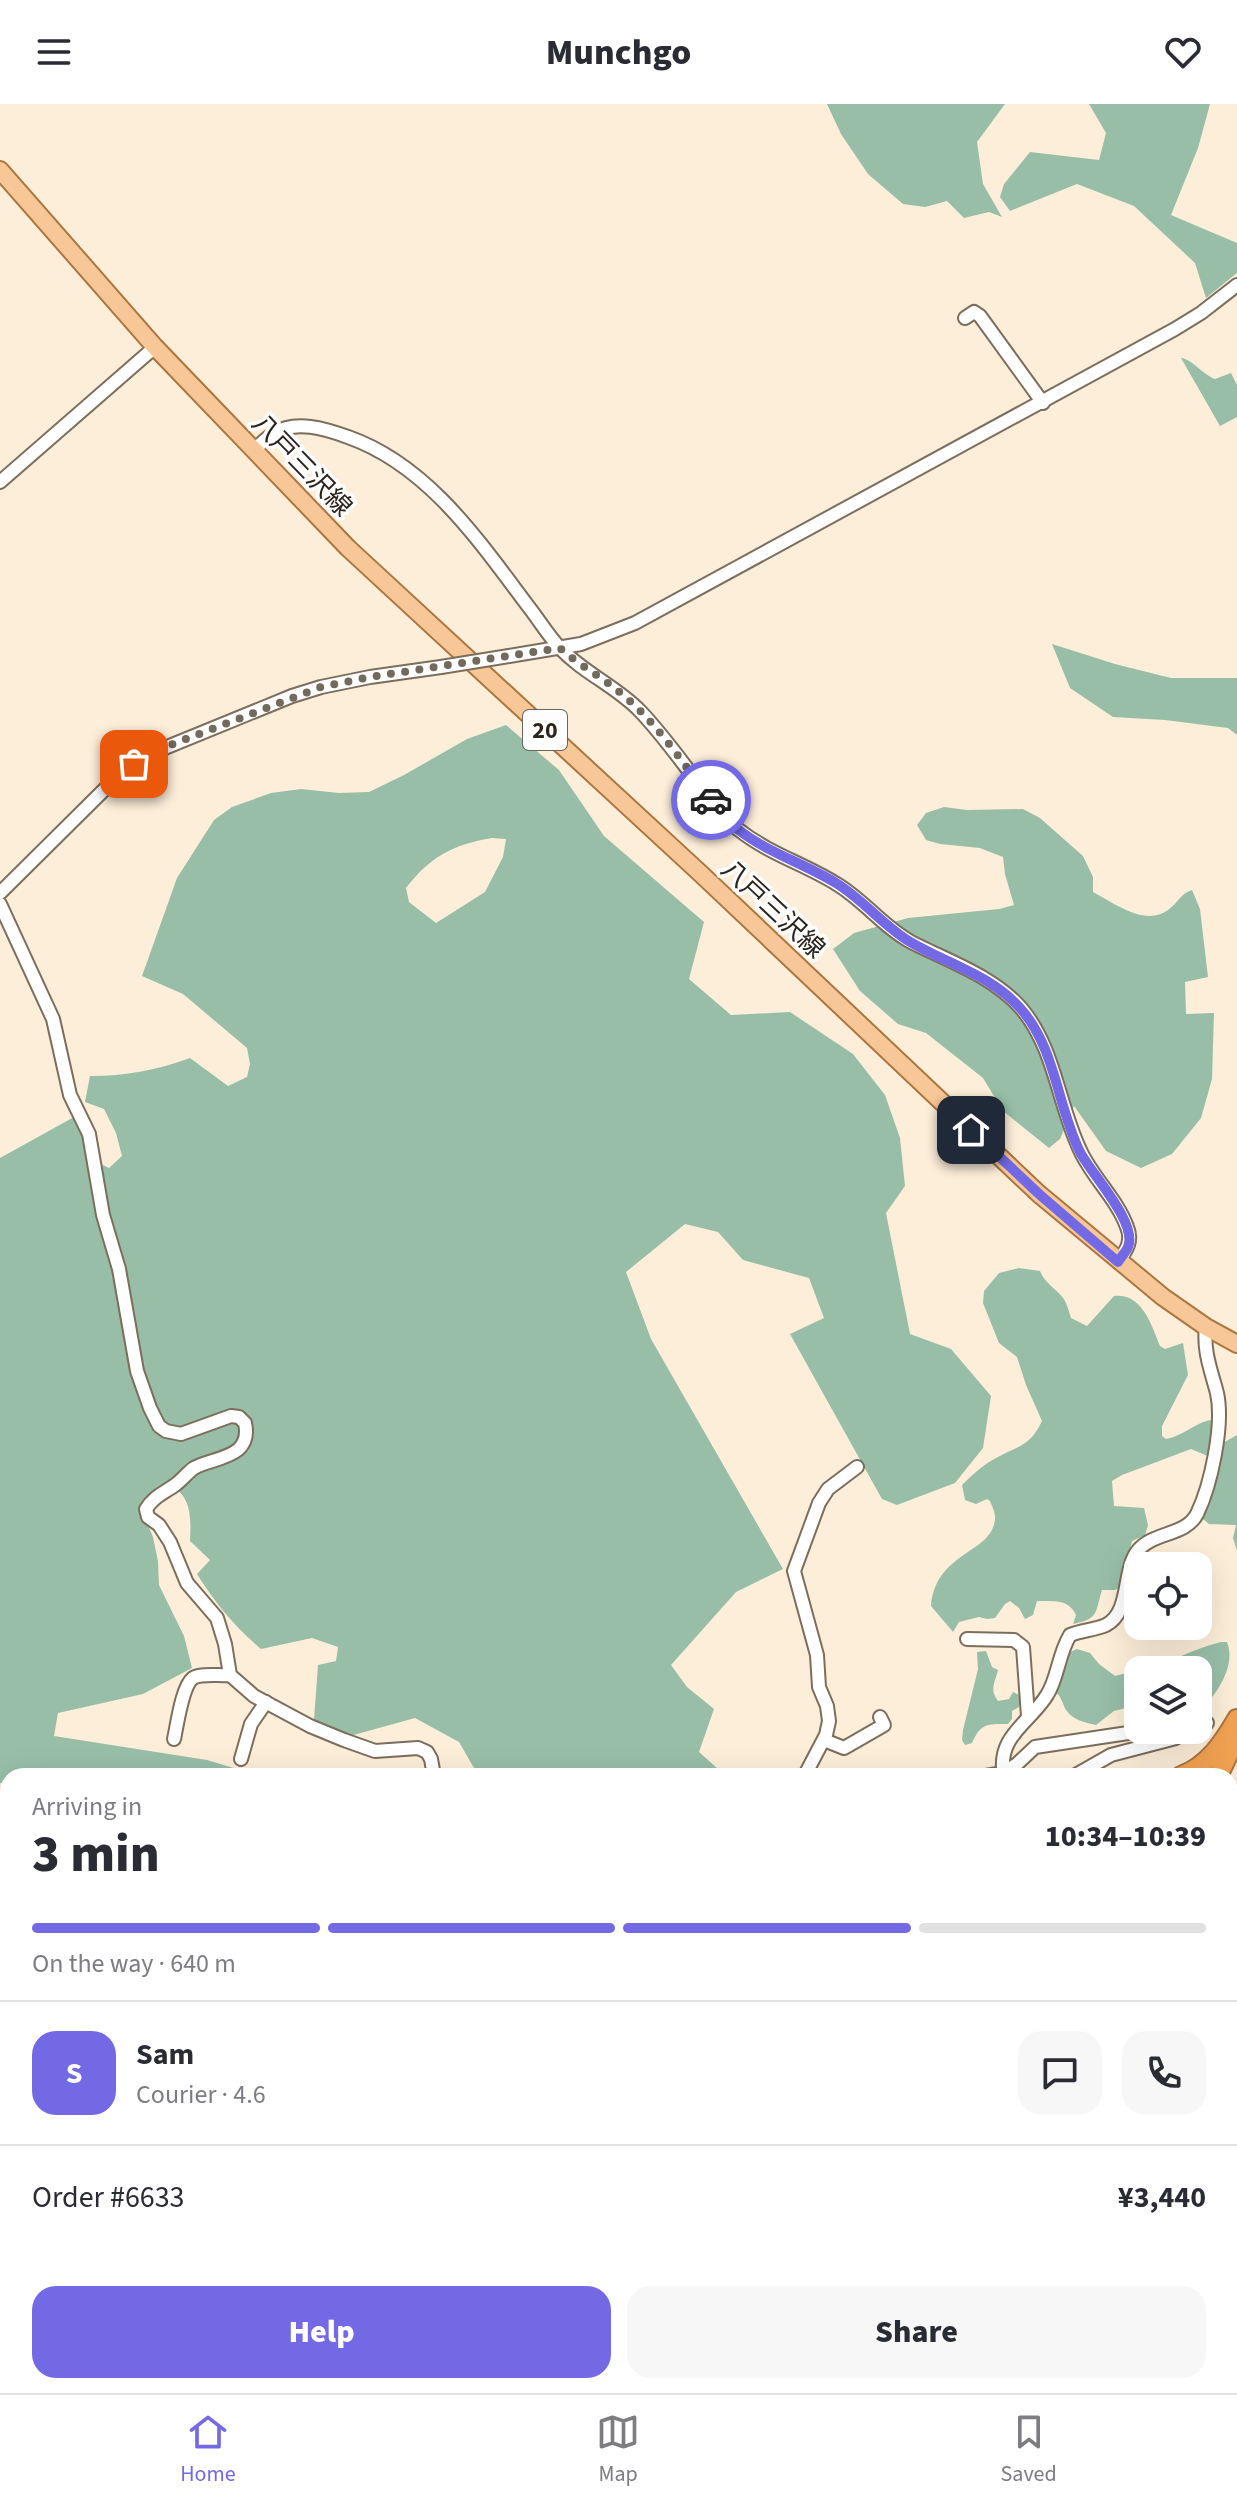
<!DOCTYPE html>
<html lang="en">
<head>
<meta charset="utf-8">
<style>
	body { margin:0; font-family:"Source Sans 3","Noto Sans JP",sans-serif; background:#f7f7f7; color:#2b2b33; height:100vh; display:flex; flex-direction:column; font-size:30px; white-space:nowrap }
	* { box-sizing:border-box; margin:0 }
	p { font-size:26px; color:#7c7c81 }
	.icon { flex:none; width:44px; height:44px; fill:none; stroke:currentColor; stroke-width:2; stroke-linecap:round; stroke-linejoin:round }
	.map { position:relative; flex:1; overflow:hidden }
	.panel { position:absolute; left:0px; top:1664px; width:1238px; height:626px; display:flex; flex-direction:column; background:#fff; border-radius:24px 24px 0 0; box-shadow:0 8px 32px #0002 }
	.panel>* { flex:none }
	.fabs { position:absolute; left:1124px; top:1448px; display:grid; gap:16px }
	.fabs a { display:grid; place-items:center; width:88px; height:88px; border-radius:16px; background:#fff; box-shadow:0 8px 32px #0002; font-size:40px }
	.pin { position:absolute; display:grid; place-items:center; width:68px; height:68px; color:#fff; margin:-34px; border-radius:16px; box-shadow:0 4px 12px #0006 }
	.courier { position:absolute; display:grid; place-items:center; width:80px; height:80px; margin:-40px; border:6px solid #7369e4; border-radius:50%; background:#fff; color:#222; box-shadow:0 2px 10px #0007 }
	.head em { font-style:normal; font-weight:800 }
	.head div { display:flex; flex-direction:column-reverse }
	.head { display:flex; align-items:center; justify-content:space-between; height:136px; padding:0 32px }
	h1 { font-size:52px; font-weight:800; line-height:60px }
	.bar { display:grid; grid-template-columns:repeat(4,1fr); gap:12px 8px; align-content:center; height:96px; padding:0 32px }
	.bar i { height:10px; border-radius:6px; background:#e1e1e2 }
	.bar .on { background:#7369e4 }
	.bar p { grid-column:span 4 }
	.line { display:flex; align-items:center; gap:20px; padding:0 32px; border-top:2px solid #e1e1e2 }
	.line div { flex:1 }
	.round { display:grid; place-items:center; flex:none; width:84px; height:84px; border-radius:24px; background:#f7f7f7 }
	.cta { display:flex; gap:16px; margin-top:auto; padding:16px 32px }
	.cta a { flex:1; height:92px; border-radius:24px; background:#7369e4; color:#fff; font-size:32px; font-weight:800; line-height:92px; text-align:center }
	.cta a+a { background:#f7f7f7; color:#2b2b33 }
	header { display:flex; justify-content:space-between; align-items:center; height:104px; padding:0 32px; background:#fff; font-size:36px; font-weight:800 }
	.menu { display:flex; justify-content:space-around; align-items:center; height:112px; border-top:2px solid #e1e1e2; background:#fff; font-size:22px; color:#7c7c81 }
	.menu a { display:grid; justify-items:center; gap:4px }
	.menu .on { color:#7369e4 }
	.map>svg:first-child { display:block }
	.green { fill:#b0cbba }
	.forest { fill:#98bea7; fill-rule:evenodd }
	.water { fill:#99b3d1 }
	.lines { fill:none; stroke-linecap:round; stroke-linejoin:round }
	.stream { stroke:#99b3d1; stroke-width:3 }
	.minor-casing { stroke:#7c6e5c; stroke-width:16 }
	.major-casing { stroke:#ac763f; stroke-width:20 }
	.highway-casing { stroke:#ac763f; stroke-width:22 }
	.minor { stroke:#fff; stroke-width:12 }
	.major { stroke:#f7c797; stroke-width:16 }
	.highway { stroke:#f2a252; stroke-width:18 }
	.minor-bridge-casing { stroke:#7c6e5c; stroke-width:16; stroke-linecap:butt }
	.minor-bridge { stroke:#fff; stroke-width:12 }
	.done { stroke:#736a5e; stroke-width:8; stroke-dasharray:0 14.4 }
	.route { stroke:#7369e4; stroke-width:10 }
	.labels { text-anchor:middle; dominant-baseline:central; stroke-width:7; stroke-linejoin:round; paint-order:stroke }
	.shield { fill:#fdfdfd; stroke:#696460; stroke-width:2 }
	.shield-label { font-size:24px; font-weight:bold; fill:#29231c }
	.street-label { font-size:26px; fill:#29231c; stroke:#fdfdfd }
</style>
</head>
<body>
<header><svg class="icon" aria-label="menu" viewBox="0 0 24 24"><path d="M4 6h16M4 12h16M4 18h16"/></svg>Munchgo<svg class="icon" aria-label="heart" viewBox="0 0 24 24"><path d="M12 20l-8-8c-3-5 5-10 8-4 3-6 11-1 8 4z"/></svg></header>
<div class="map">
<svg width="1237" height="2289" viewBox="0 0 1237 2289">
	<rect width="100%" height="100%" fill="#fdeed9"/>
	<path class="green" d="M345 2282H465V2289H363Z"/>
	<g class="forest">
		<path d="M827 0H1005L977 38 983 80 1002 113 989 108 964 114 947 97 925 103 903 100 868 70 841 30Z"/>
		<path d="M1089 0H1210L1198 44 1171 111 1237 139V169L1206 194 1195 159 1134 102 1077 80 1010 107 1000 93 1004 80 1030 48 1099 56 1106 29Z"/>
		<path d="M1181 254C1192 255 1202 270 1215 275L1231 269 1237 281V313L1220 322Z"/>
		<path d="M1052 540 1115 560 1171 574H1237V631L1228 624 1165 616 1113 613 1070 584Z"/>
		<path d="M506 621 559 666 604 732 704 818 689 875 731 911 790 908 853 950 885 991 900 1034 905 1082 886 1109 910 1230 951 1245 991 1292 983 1344 955 1379 897 1401 882 1395 790 1230 824 1214 809 1174 743 1156 718 1128 685 1120 626 1168 651 1235 783 1465 736 1488 671 1561 687 1583 714 1605 699 1648 726 1672H465L474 1664 459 1638 415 1614 350 1632 314 1616 318 1561 336 1557 338 1543 312 1534 261 1545C235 1523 215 1499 197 1470L210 1456 190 1437C191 1417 192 1394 173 1383L156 1389 140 1402 153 1433 158 1457 159 1481 184 1532 192 1564 143 1590 58 1609 54 1632 207 1656 237 1665 236 1672H8V1680L0 1679V1054L74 1013 99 1059 109 1064 122 1052 116 1029 104 1005 85 998 90 972C126 972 157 966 190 954L228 982 247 973 250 960 247 944 183 890 142 872 177 774 214 716 232 703 271 689 301 685 339 689 369 688 404 671 467 635ZM492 734 506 735 503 753 485 788 436 819 409 798 406 784C431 752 452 741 492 734Z"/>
		<path d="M944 703 967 706 1023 705 1040 714 1083 752 1093 773V788C1114 799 1145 823 1168 806 1178 799 1180 790 1192 786L1200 805 1208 873 1185 878 1186 910 1214 909 1212 975 1201 1014 1172 1050 1141 1064 1106 1047 1074 1002 1060 1035 1049 1044 1003 1007 983 974 926 929 898 920 860 887 833 845 854 829 908 814 999 805 1014 801 1005 770 1003 753 980 744 940 740 926 736 917 721 926 709Z"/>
		<path d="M1019 1164 1040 1167C1045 1180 1056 1184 1063 1194 1067 1199 1069 1208 1071 1214L1087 1222 1114 1192C1142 1189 1151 1220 1160 1242L1165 1245 1183 1239 1188 1271 1162 1322V1332L1166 1335C1183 1332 1193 1320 1210 1316L1215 1320 1210 1353 1191 1345 1122 1371 1112 1377 1114 1402 1144 1404 1148 1421 1145 1431 1132 1437 1121 1483 1115 1486H1102C1095 1509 1099 1515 1073 1520L1076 1511C1068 1494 1054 1498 1037 1497L1033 1511 1025 1515 1019 1504 1010 1497 1005 1500 995 1514 987 1515 979 1513 959 1518 953 1528 931 1502C936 1447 992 1450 995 1415 996 1410 992 1402 990 1397L987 1395 976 1400 965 1396 962 1381C973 1370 984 1360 998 1353 1020 1341 1030 1342 1042 1317L1026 1281 1017 1253 999 1239 983 1199 984 1187 999 1169Z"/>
		<path d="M1237 1331V1447L1233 1434 1236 1421 1209 1420 1203 1415V1409L1221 1340Z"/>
		<path d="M1221 1538H1227C1237 1563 1215 1592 1198 1610V1566H1140C1168 1560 1192 1545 1221 1538Z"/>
		<path d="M1077 1545 1090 1549 1099 1560 1115 1572 1138 1566V1601L1114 1607 1096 1621C1084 1618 1074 1617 1066 1606 1062 1599 1062 1594 1056 1588L1070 1548Z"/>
		<path d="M986 1547 992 1563 998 1566C995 1579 989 1585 998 1597L1009 1595 1013 1588 1023 1593 1019 1603 1012 1607V1615L1008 1620C987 1620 981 1619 972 1639L965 1641 962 1636 963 1626 978 1565 977 1548Z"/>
		<path d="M0 1761H8V1844L0 1845Z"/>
	</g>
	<path class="water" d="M859 2282H1093L1112 2287 1187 2289H959Z"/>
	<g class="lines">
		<path class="stream" d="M1230 2080 1237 2078"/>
		<defs>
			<g id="minor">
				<path d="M965 214 974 208 980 212 1043 299"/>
				<path d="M254 346C260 341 266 334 273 330 295 315 326 325 348 333 428 361 479 437 528 502 539 516 548 531 559 543 583 569 616 582 640 607 664 632 684 661 705 688 715 701 726 716 739 726 768 749 804 760 835 779 863 795 883 823 911 838 948 857 993 872 1021 904 1055 944 1058 1000 1080 1046 1092 1073 1117 1095 1127 1123 1133 1137 1126 1147 1118 1158"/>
				<path d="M0 378 155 243"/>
				<path d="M509 552 581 540 635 519 1175 225 1201 209 1237 181"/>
				<path d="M0 789 118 672 150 650 292 592 321 583 370 573 441 563"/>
				<path d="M0 800 53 915 70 991 89 1030 103 1111 119 1165 137 1267 150 1304 159 1322 166 1327 181 1330 231 1312 239 1313 245 1319C253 1355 213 1353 194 1364 187 1369 182 1376 175 1381 164 1389 153 1393 146 1405L148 1413 159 1421 170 1438 187 1479 217 1514 225 1540 230 1571 254 1592 310 1622 344 1636 375 1647 418 1644 427 1648 431 1655 434 1672"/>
				<path d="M967 1535 1014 1536 1023 1543 1028 1612"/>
				<path d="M1198 1619H1207"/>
				<path d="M174 1635C177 1622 182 1582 193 1574 201 1569 220 1572 230 1571"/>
				<path d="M824 1636 844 1644 884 1621 880 1613"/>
				<path d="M241 1655 251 1620 266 1598"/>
				<path d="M807 1672 806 1669 826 1631 829 1617 827 1602 819 1583 817 1551 794 1467 819 1399 828 1385 857 1363"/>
				<path d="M986 1672 1003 1669 1017 1660 1035 1643 1148 1626"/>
				<path d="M1004 1672C996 1632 1030 1619 1047 1591 1058 1574 1058 1551 1070 1531 1082 1526 1095 1526 1106 1521 1130 1509 1123 1469 1136 1449 1151 1427 1185 1433 1197 1410 1211 1381 1224 1321 1217 1289 1211 1266 1203 1247 1206 1223"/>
				<path d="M1074 1672 1111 1651 1176 1634 1181 1626"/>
				<path d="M0 1696 8 1697"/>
				<path d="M0 1736 8 1737"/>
				<path d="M0 1873 8 1872"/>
				<path d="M0 1971 8 1991"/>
				<path d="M0 2030 8 2035"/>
				<path d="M0 2111 8 2112"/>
				<path d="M1230 2172H1237"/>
				<path d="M1230 2225 1237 2238"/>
				<path d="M99 2282 100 2289"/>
				<path d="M1237 2289V2284"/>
			</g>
			<path id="major" d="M0 66 155 243 348 444 700 769 1039 1090 1163 1193 1206 1223 1237 1240"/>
			<g id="highway">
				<path d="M1181 1672C1208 1662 1223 1639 1237 1615"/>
				<path d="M1218 1672 1237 1632"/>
				<path d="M1230 1703 1237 1698"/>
				<path d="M1230 1810 1237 1804"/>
				<path d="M1230 1866 1237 1849"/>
				<path d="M1230 2018 1237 2016"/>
				<path d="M0 2154 8 2157"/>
				<path d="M1042 2289V2282"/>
			</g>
		</defs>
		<use href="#minor" class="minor-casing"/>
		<use href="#major" class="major-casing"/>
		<use href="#highway" class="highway-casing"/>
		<use href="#minor" class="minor"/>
		<use href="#major" class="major"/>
		<use href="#highway" class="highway"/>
		<defs>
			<path id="minor-bridge" d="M441 563 509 552"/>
		</defs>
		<use href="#minor-bridge" class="minor-bridge-casing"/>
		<use href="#minor-bridge" class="minor-bridge"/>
	</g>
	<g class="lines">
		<path class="done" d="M134 660 168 642 321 583 370 573 560 544C580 562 604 574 624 592 658 620 684 661 711 696"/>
		<path class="route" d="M711 696C720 707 729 719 740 727 769 749 805 760 836 779 862 795 881 819 907 836 944 859 990 870 1020 904 1056 944 1057 1002 1080 1048 1092 1071 1138 1119 1128 1143 1126 1148 1121 1153 1118 1158L1039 1090 971 1026"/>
	</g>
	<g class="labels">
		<rect class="shield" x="523" y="606" width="44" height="40" rx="6"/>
		<g class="shield-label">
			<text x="545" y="626">20</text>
		</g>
		<g class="street-label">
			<text transform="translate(302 361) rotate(46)">八戸三沢線</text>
			<text transform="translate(773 805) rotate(43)">八戸三沢線</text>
		</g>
	</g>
</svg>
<div class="fabs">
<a><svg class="icon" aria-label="locate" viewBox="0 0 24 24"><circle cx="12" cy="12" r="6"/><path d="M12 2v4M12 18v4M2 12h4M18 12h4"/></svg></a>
<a><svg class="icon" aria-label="layers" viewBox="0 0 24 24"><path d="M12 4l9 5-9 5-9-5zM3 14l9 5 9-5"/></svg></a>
</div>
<div class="pin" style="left:134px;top:660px;background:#ea580c"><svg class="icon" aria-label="bag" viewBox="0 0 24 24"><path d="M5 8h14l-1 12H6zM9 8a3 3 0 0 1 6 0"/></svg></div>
<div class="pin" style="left:971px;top:1026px;background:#1f2937"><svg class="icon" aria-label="home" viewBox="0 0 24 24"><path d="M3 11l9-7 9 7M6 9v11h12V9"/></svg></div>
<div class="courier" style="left:711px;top:696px"><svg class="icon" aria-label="car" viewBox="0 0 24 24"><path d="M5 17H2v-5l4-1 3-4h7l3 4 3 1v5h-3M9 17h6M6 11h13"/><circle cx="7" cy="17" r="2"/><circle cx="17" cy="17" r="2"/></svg></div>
<section class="panel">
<div class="head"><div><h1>3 min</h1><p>Arriving in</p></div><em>10:34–10:39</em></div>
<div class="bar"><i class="on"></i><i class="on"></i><i class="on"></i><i></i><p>On the way · 640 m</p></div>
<div class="line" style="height:144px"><b class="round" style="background:#7369e4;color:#fff">S</b><div><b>Sam</b><p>Courier · 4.6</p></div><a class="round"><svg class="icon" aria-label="chat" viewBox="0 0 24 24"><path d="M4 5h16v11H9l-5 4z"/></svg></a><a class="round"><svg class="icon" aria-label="phone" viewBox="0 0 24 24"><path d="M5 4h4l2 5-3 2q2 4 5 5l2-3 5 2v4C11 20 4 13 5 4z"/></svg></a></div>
<div class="line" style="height:104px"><div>Order #6633</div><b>¥3,440</b></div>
<div class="cta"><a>Help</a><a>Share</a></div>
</section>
</div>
<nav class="menu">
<a class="on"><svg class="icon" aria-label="home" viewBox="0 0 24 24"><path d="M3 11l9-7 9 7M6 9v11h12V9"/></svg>Home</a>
<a><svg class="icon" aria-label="map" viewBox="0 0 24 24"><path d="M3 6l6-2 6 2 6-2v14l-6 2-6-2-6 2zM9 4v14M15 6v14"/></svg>Map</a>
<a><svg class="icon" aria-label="saved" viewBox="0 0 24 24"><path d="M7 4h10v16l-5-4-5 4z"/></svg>Saved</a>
</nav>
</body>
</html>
